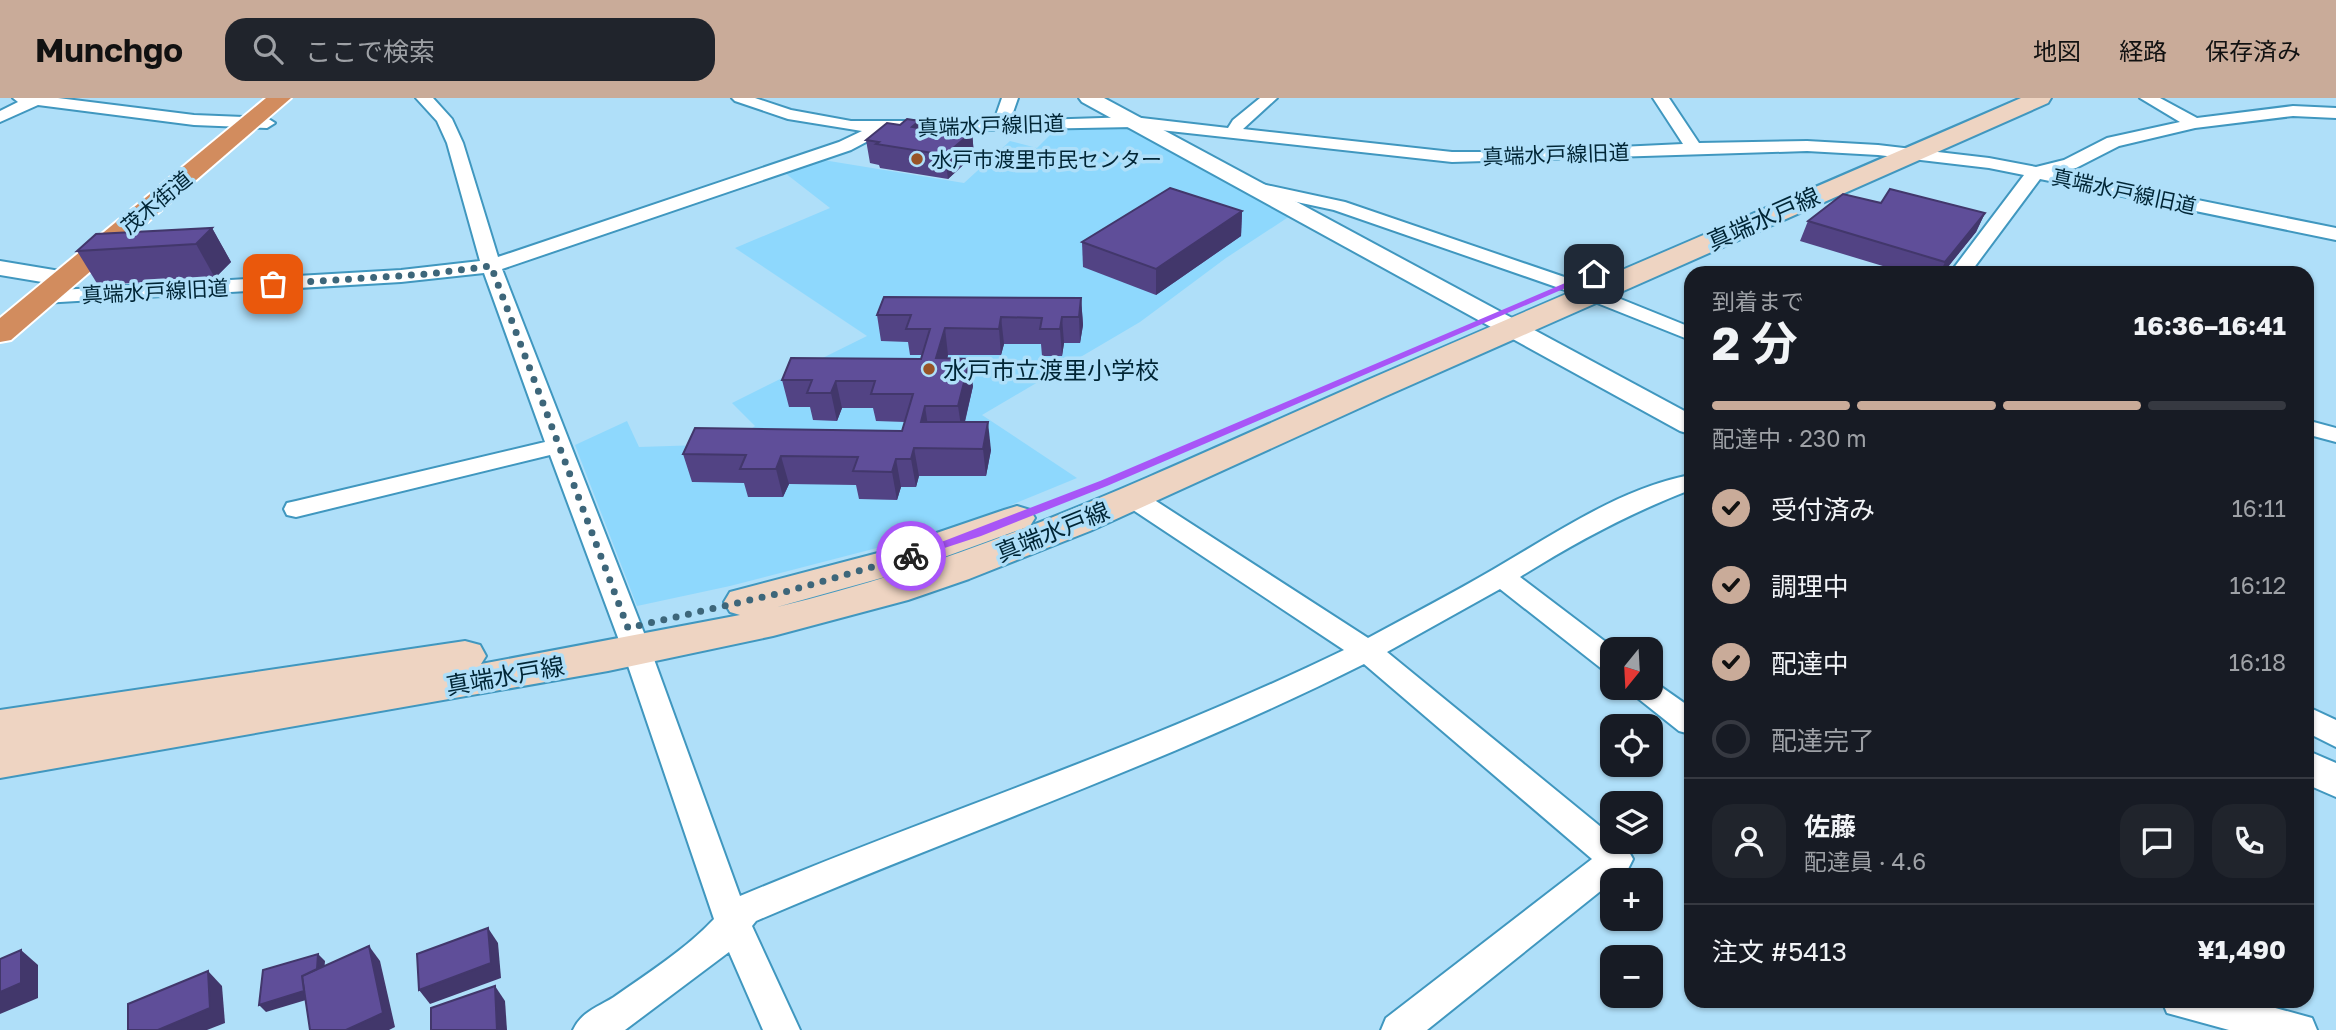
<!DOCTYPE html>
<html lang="ja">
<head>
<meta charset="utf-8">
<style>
	body { margin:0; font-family:"Golos Text","Noto Sans JP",sans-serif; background:#20242c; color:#f1f3f6; height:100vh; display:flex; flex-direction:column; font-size:26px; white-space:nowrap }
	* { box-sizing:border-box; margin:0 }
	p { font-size:23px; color:#9ea1a6 }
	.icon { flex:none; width:38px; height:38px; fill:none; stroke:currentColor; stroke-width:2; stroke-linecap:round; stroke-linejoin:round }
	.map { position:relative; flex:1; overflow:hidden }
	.sheet { position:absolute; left:1684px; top:168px; width:630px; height:742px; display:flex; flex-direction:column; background:#171b24; border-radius:21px; box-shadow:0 2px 5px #0004 }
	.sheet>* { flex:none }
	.needle { width:46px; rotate:198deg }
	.controls { position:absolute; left:1600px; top:539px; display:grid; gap:14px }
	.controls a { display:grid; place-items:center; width:63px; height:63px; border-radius:14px; background:#171b24; box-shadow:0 2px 5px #0004; font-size:35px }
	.pin { position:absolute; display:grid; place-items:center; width:60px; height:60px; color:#fff; margin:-30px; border-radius:14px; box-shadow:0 4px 10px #0006 }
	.courier { position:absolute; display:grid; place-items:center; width:70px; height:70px; margin:-35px; border:5px solid #a855f7; border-radius:50%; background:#fff; color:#222; box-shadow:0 2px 9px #0007 }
	.head em { font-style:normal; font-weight:700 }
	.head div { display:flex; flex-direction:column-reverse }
	.head { display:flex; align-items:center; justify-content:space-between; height:119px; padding:0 28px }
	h1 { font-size:46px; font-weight:700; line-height:52px }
	.bar { display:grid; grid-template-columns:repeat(4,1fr); gap:10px 7px; align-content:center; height:84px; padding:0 28px }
	.bar i { height:9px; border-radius:5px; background:#363941 }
	.bar .active { background:#c9ab99 }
	.bar p { grid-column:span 4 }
	.line { display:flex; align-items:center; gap:18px; padding:0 28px; border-top:2px solid #363941 }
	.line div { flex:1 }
	.round { display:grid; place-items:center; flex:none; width:74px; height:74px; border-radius:21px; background:#20242c }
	ol { padding:0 28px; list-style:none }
	li { display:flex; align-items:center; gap:21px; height:77px }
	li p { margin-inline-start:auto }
	li .icon { padding:7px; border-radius:50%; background:#c9ab99; color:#111; stroke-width:4 }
	li:last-child { color:#9ea1a6 }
	li i { width:38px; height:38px; border:4px solid #363941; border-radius:50% }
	header { display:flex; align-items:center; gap:42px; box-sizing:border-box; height:98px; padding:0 35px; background:#c9ab99; color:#111 }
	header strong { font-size:33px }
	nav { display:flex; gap:38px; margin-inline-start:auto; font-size:24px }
	.search { width:490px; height:63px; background:#20242c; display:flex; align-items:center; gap:18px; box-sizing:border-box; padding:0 24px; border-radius:21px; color:#9ea1a6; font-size:26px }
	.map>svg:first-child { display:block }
	.built { fill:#8ed8fd }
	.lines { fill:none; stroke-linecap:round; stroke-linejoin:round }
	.minor-casing { stroke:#4097bf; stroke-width:4 }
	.tertiary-casing { stroke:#4097bf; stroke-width:4 }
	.secondary-casing { stroke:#4097bf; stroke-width:4 }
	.trunk-casing { stroke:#fff; stroke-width:4 }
	.minor { fill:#fff; fill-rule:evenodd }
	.tertiary { fill:#fff; fill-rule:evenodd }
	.secondary { fill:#eed4c2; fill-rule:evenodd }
	.trunk { fill:#d28c5e; fill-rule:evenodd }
	.wall { fill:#524384 }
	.shaded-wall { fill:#42376b }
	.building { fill:#5f4e99; stroke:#42376b; stroke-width:2 }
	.route { fill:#a855f7 }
	.done { stroke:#3d667a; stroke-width:7; stroke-dasharray:0 12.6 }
	.poi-dot { fill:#985427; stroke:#afdff9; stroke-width:2.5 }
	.labels { text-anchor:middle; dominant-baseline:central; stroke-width:7; stroke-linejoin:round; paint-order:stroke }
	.far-street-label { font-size:21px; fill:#002535; stroke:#afdff9 }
	.far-poi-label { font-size:21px; fill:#002535; stroke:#afdff9; text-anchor:start }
	.street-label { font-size:24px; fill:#002535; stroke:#afdff9 }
	.poi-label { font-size:24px; fill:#002535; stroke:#afdff9; text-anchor:start }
</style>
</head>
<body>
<header>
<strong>Munchgo</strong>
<div class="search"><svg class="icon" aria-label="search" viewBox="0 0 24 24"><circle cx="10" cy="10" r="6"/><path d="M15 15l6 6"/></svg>ここで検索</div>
<nav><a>地図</a><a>経路</a><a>保存済み</a></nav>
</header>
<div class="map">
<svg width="2336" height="932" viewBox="0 0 2336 932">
	<rect width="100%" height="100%" fill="#afdff9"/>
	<path class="built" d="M1125 30 1144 36 1290 118 1226 160 1140 224 982 317 1077 380 958 429 730 488 637 508 575 347 627 323 639 349 732 346 755 328 732 305 867 238 735 150 830 110 785 75 823 62 964 85 1010 43 1037 50 1055 32Z"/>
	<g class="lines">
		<defs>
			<g id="minor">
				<path d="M13 0H58L194 17 267 20 275 25 267 30 194 27 38 7 0 24V13L18 4Z"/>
				<path d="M416 0H433L452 21 463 45 498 159 839 44 862 33 788 21 735 3 732 0H755L791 12 851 23H994L1002 0H1018L1010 23 1133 19 1228 30 1233 22 1260 0H1277L1243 31 1452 54H1515L1683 46 1653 0H1669L1699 45 1807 43 1878 47 1989 60 2036 69 2064 62 2107 40 2180 24 2140 0H2160L2197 20 2293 8 2336 10V20L2293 18 2195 30 2119 48 2076 70 2059 74 2336 130V142L2040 81 1970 175H1950L2024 77 1989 70 1878 57 1807 53 1452 64 1133 29 885 34 851 52 502 171 651 553 740 798C941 714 1148 647 1344 552L1124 406 1121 400 1124 394 1133 392 1142 394 1368 540C1410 517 1453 495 1494 471 1556 435 1619 391 1690 377V392C1630 415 1576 444 1520 479L1615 551H1612V574L1602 571 1500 491 1387 554 1612 738V744C1623 744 1628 751 1633 761L1628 771 1427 932H1381L1386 920 1592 761 1364 566C1167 665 958 736 756 823L752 828 800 932H763L729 854 625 932H573C581 914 598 909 614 899 648 875 686 851 714 821L623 553 550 357 296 419 287 417 284 411 287 405 296 403 545 344 484 175 401 184 43 205 36 203 33 199 36 195 43 193 401 172 480 163 447 45 437 23Z"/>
				<path d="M1252 84 1345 104 1576 183 1690 229V242L1562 191 1334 112 1246 93 1243 89 1246 85Z"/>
				<path d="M2306 322 2336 330V344L2306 336Z"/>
				<path d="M1650 581 1690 609V636L1679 633 1635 598 1631 590H1650Z"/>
				<path d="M2306 608 2336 622V649L2306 634Z"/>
				<path d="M2162 903H2250L2312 920 2317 932H2229L2167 915Z"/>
			</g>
			<g id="tertiary">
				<path d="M1079 0H1104L1690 316V336L1680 333 1082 4Z"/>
				<path d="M0 163 66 174 75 176 78 181 75 186 66 188 0 177Z"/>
				<path d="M2306 652 2336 665V699L2306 686Z"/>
			</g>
			<path id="secondary" d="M2021 0H2051L2048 5 1386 298 1090 433 969 481 908 502 773 538 608 573 0 680V612L465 543 480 547 486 558 481 566 740 517 730 514 724 504 730 494 878 455 1004 412 1017 408 1030 412 1035 420 1030 428 903 474 777 509C987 459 1167 370 1363 284 1582 188 1802 96 2021 0Z"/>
			<path id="trunk" d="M266 0H291L11 242 0 244V220Z"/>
		</defs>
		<use href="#minor" class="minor-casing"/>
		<use href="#tertiary" class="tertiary-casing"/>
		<use href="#secondary" class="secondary-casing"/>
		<use href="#trunk" class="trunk-casing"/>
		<use href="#minor" class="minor"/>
		<use href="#tertiary" class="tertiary"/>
		<use href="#secondary" class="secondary"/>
		<use href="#trunk" class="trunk"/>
	</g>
	<g class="wall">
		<path d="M920 31 939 34H972L974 57 948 81 880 70 879 67 870 65 866 42Z"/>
		<path d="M1881 105 1985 115 1976 134 1943 175H1906L1800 143 1808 123Z"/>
		<path d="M1242 113 1241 138 1156 197 1083 169 1082 144Z"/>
		<path d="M212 130 231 164 215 180 98 187 77 153Z"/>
		<path d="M1081 200 1083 227 1080 245H1064L1062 258H1042L1041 246H1004L1001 257H948L947 261 973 288 965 324 991 352 986 378H919L916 389H901L897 402 859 401 856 387 789 386 783 399H748L744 385 692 384 683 356 902 333 905 324 876 323 873 310H842L837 323 813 322 810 309H789L782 282 921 261 923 257H910L908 244 881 243 877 217Z"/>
	</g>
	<g class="shaded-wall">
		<path d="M919 23 922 46 912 29Z"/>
		<path d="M972 34 974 57 948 81 945 57Z"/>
		<path d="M1242 113 1241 138 1156 197V171Z"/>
		<path d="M1985 115 1976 134 1943 175H1940L1945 164Z"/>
		<path d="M212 130 231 164 215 180 196 146Z"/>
		<path d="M1081 200 1083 227 1080 245 1079 219Z"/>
		<path d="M1001 219 1004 246 1001 257 999 231Z"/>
		<path d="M1062 219 1064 245 1062 258 1060 231Z"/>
		<path d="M945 230 948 257 940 287 936 260Z"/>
		<path d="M970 261 973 288 962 335 958 308Z"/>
		<path d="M836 283 842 310 837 323 831 295Z"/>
		<path d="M925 308 929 335 925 351 921 324Z"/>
		<path d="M988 324 991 352 986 378 983 351Z"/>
		<path d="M914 350 919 378 916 389 911 361Z"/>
		<path d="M781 358 789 386 783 399 776 371Z"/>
		<path d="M896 361 901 389 897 402 892 374Z"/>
		<path d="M488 830 498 845 501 880 430 906 419 892Z"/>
		<path d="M369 848 380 863 395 929 389 932H346Z"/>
		<path d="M21 852 38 867V900L0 916V894Z"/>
		<path d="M318 856 325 863 323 889 316 899 266 914 259 907Z"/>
		<path d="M208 873 222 888 225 925 207 932H158Z"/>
		<path d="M495 888 505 903 507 932H497Z"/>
	</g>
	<g class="building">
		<path d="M907 21 919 23 912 29 939 34 944 29 972 34 945 57 876 46 879 44 866 42 887 25 900 27Z"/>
		<path d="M1170 90 1242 113 1156 171 1082 144Z"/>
		<path d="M1890 91 1985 115 1945 164 1808 123 1843 96 1881 105Z"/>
		<path d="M212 130 196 146 77 153 96 136Z"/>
		<path d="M884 199 1081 200 1079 219H1062L1060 231H1040L1042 220 1001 219 999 231 945 230 936 260 970 261 958 308H925L921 324H988L983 351 914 350 911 361H896L892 374 853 373 858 359 781 358 776 371H740L746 357 683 356 695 330 902 333 913 296H871L875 283H836L831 295H807L812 282H782L791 260 921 261 930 231H906L911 217H877Z"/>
		<path d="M488 830 491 865 419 892 417 856Z"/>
		<path d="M369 848 383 915 346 932H310L302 878Z"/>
		<path d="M21 852V885L0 894V861Z"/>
		<path d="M318 856 317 871 302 878 304 893 259 907 263 872Z"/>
		<path d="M208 873 210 910 158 932H128V906Z"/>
		<path d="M495 888 497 932H431V910Z"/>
	</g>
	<path class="route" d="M1591 174 1598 176 1107 388 981 438 911 461 905 458 1100 383Z"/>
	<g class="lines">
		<path class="done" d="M273 186 428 176 491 168 628 530 785 494 911 458"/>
	</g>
	<g class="poi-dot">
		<circle cx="917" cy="61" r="7"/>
		<circle cx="929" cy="271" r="7"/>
	</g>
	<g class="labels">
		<g class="far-street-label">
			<text transform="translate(991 27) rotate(-2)">真端水戸線旧道</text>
			<text transform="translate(1556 56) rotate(-2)">真端水戸線旧道</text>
			<text transform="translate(2124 93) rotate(12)">真端水戸線旧道</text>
			<text transform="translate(156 104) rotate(-40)">茂木街道</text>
			<text transform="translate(155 193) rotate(-3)">真端水戸線旧道</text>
		</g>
		<g class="far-poi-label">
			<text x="931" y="61">水戸市渡里市民センター</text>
		</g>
		<g class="street-label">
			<text transform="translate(1763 120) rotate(-24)">真端水戸線</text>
			<text transform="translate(1052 433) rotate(-22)">真端水戸線</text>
			<text transform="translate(505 577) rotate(-10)">真端水戸線</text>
		</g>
		<g class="poi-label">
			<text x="943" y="271">水戸市立渡里小学校</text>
		</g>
	</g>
</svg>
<div class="controls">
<a><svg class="needle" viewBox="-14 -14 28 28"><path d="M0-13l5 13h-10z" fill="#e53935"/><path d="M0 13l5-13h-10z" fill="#9ea1a6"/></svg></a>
<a><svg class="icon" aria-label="locate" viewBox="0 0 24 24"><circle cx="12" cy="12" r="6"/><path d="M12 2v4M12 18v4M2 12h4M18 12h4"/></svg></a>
<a><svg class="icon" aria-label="layers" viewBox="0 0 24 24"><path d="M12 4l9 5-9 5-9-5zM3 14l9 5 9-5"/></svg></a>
<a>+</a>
<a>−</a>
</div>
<div class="pin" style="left:273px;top:186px;background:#ea580c"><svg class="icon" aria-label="bag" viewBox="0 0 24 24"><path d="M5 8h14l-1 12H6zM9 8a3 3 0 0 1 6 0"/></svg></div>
<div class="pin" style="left:1594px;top:176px;background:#1f2937"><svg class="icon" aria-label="home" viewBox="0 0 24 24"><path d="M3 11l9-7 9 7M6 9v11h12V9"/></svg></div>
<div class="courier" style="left:911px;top:458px"><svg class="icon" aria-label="bike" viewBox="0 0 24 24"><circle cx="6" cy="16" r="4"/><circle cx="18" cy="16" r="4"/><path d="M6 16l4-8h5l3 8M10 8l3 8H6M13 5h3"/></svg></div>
<section class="sheet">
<div class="head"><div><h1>2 分</h1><p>到着まで</p></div><em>16:36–16:41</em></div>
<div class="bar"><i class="active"></i><i class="active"></i><i class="active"></i><i></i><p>配達中 · 230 m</p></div>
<ol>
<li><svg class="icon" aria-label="check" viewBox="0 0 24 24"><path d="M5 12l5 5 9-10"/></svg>受付済み<p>16:11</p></li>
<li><svg class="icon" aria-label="check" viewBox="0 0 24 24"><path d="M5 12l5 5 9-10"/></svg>調理中<p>16:12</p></li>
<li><svg class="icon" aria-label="check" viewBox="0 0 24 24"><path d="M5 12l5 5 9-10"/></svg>配達中<p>16:18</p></li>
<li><i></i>配達完了</li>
</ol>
<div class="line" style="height:126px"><a class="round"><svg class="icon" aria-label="person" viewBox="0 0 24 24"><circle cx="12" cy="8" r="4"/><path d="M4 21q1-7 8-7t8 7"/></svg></a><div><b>佐藤</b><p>配達員 · 4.6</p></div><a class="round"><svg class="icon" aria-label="chat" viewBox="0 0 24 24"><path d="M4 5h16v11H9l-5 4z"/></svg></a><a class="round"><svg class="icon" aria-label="phone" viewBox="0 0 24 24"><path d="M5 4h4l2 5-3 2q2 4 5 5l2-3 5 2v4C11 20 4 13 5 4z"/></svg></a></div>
<div class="line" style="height:91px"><div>注文 #5413</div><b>¥1,490</b></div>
</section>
</div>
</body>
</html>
